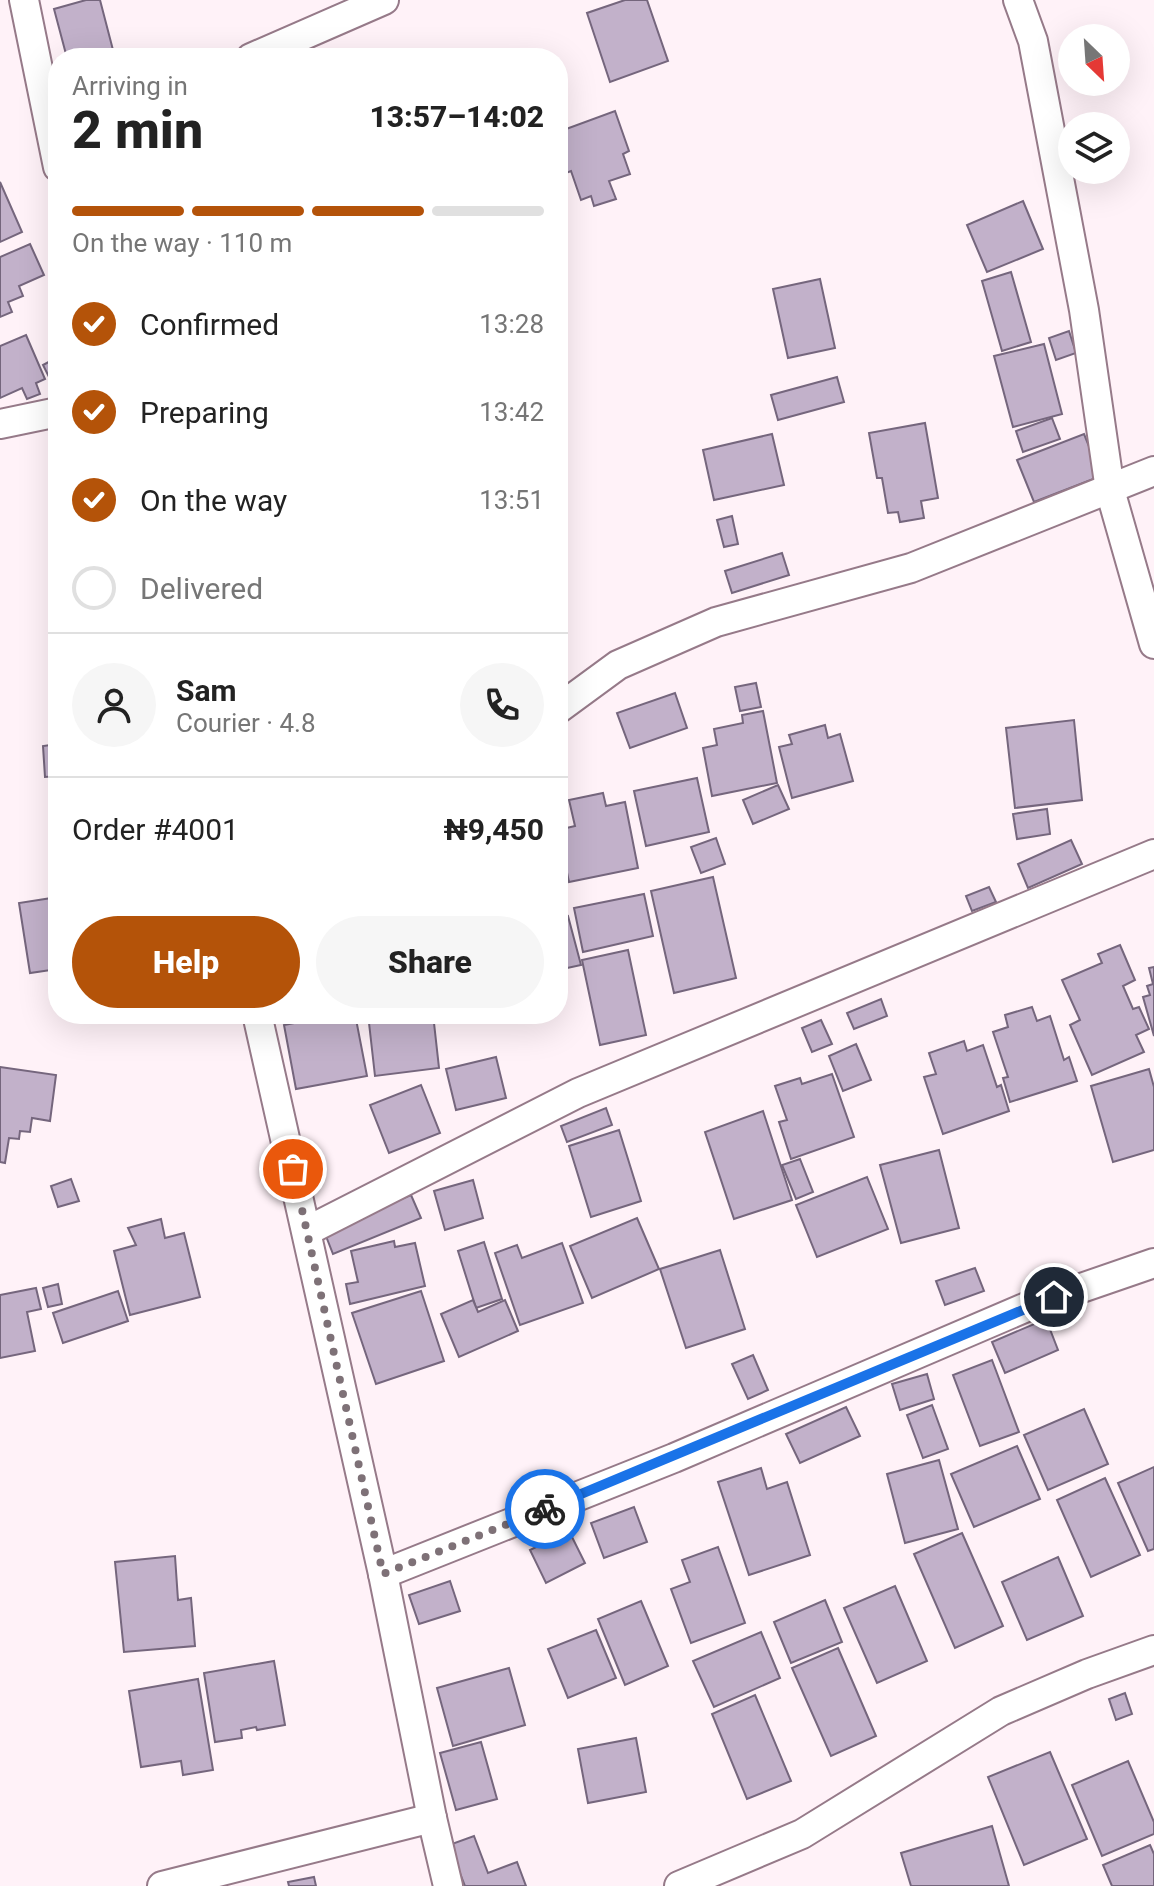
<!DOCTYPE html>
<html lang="en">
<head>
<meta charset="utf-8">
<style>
	body { margin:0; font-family:Roboto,sans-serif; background:#f6f6f6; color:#222; height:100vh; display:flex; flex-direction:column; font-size:30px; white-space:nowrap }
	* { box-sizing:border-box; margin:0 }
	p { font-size:26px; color:#767676 }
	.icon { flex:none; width:44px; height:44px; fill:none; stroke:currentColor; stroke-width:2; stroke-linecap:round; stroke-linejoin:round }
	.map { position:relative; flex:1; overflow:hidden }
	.details { position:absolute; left:48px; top:48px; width:520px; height:976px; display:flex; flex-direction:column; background:#fff; border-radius:32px; box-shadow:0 8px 32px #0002 }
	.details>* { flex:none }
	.needle { width:52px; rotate:155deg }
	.buttons { position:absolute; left:1058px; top:24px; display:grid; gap:16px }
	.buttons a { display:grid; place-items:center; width:72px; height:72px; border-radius:50%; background:#fff; box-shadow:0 8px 32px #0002; font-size:40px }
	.pin { position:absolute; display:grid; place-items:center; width:68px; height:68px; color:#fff; margin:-34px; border:4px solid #fff; border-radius:50%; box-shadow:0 2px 8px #0007 }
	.courier { position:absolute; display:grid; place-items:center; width:80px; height:80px; margin:-40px; border:6px solid #1a73e8; border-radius:50%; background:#fff; color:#222; box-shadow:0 2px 10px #0007 }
	.head em { font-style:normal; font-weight:800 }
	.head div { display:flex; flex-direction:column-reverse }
	.head { display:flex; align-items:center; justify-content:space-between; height:136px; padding:0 24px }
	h1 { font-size:52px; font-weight:800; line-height:60px }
	.bar { display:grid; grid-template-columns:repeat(4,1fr); gap:12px 8px; align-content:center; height:96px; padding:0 24px }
	.bar i { height:10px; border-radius:6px; background:#e0e0e0 }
	.bar .current { background:#b45309 }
	.bar p { grid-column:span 4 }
	.line { display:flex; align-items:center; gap:20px; padding:0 24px; border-top:2px solid #e0e0e0 }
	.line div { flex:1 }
	.round { display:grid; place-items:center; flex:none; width:84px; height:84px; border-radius:42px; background:#f6f6f6 }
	ol { padding:0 24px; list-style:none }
	li { display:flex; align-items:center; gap:24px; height:88px }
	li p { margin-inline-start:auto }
	li .icon { padding:8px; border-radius:50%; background:#b45309; color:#fff; stroke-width:4 }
	li:last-child { color:#767676 }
	li i { width:44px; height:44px; border:4px solid #e0e0e0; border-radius:50% }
	.primary-button { display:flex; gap:16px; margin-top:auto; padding:16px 24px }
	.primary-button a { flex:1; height:92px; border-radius:48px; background:#b45309; color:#fff; font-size:32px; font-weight:800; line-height:92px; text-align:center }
	.primary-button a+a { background:#f6f6f6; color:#222 }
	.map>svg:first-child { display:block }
	.building { fill:#c2b1ca; stroke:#75667d; stroke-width:2 }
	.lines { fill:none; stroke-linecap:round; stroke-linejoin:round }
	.minor-casing { stroke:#967a89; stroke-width:32 }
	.minor { stroke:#fff; stroke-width:28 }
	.done { stroke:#7e7177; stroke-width:8; stroke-dasharray:0 14.4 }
	.route { stroke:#1a73e8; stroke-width:10 }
</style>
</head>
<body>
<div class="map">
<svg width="1154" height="1886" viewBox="0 0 1154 1886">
	<rect width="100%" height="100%" fill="#fff2f8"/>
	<g class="building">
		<path d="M86 0H100L113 50 82 58H67L54 9Z"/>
		<path d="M625 0H647L668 61 610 82 587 13Z"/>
		<path d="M615 111 629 151 623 154 630 174 609 181 616 199 594 206 591 196 581 200 571 171 558 176V132Z"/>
		<path d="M0 182 22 232 0 242Z"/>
		<path d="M1023 201 1043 249 987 272 967 225Z"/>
		<path d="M30 244 44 275 19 286 23 296 8 302 12 312 0 317V257Z"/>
		<path d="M1011 272 1031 342 1002 351 982 281Z"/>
		<path d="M820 279 835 348 788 358 773 289Z"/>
		<path d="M1069 331 1076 353 1056 360 1049 338Z"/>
		<path d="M26 335 45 379 36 383 40 394 27 399 22 388 0 398V346Z"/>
		<path d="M1044 344 1062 414 1013 427 994 356Z"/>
		<path d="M58 357V395L43 365Z"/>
		<path d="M837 377 844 402 778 420 771 395Z"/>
		<path d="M1052 418 1060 439 1023 452 1016 431Z"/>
		<path d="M925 423 938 498 921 501 924 518 900 522 898 512 888 513 882 478H877L869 433Z"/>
		<path d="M772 434 784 485 714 500 703 450Z"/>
		<path d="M1084 434 1101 476 1034 502 1017 460Z"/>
		<path d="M732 516 738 544 724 547 717 520Z"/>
		<path d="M782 553 789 575 732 593 725 571Z"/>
		<path d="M756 683 761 707 740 711 735 687Z"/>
		<path d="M675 693 687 728 630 748 617 713Z"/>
		<path d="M763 711 777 783 712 796 703 748 717 745 714 729 743 723 742 715Z"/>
		<path d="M1074 720 1082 800 1015 808 1006 728Z"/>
		<path d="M825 725 828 738 840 734 853 781 792 798 779 747 792 744 789 735Z"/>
		<path d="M58 744V776L45 777 43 746Z"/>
		<path d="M697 778 709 832 646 846 634 791Z"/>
		<path d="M778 785 789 809 753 824 743 800Z"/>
		<path d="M603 793 606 806 625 802 638 868 569 882 558 830 575 826 569 800Z"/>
		<path d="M1047 809 1050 834 1017 839 1013 814Z"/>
		<path d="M716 838 725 864 701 873 691 847Z"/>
		<path d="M1071 840 1082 864 1028 888 1018 864Z"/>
		<path d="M713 877 736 978 674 993 651 891Z"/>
		<path d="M989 887 996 902 972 911 966 896Z"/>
		<path d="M644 894 653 936 583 952 574 908Z"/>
		<path d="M58 897V969L30 973 19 903Z"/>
		<path d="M568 916 581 965 558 970V919Z"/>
		<path d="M1120 945 1135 980 1123 986 1133 1009 1139 1007 1149 1029 1136 1035 1144 1052 1092 1075 1070 1025 1080 1020 1062 980 1102 963 1098 954Z"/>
		<path d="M628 950 646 1035 600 1045 582 960Z"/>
		<path d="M1154 967V1036L1143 997 1150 995 1147 986 1153 984 1149 968Z"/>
		<path d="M881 999 887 1016 854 1029 847 1013Z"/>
		<path d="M1032 1007 1037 1021 1050 1016 1064 1060 1069 1057 1077 1081 1010 1102 1003 1078 1008 1077 993 1032 1008 1027 1005 1015Z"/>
		<path d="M340 1014H355L367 1076 296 1089 284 1025Z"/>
		<path d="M368 1014H433L439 1068 375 1076Z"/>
		<path d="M821 1020 832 1044 812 1052 802 1028Z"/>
		<path d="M964 1041 967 1051 983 1045 997 1087 1001 1085 1009 1111 943 1134 924 1077 936 1074 929 1053Z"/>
		<path d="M856 1044 871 1080 843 1091 829 1056Z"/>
		<path d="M496 1057 506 1098 456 1110 446 1069Z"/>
		<path d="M0 1067 56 1075 50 1121 32 1118 30 1132 20 1131 19 1139 9 1138 5 1163 0 1162Z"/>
		<path d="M1149 1069 1154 1087V1150L1113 1162 1091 1086Z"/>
		<path d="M832 1074 854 1137 791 1159 779 1122 787 1120 775 1086 800 1078 802 1084Z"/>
		<path d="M421 1085 440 1133 389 1153 370 1105Z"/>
		<path d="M606 1108 612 1125 567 1142 561 1126Z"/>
		<path d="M763 1111 792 1200 734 1219 705 1132Z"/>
		<path d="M619 1130 641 1201 591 1217 569 1146Z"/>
		<path d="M939 1150 959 1228 901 1243 880 1165Z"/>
		<path d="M800 1159 813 1192 796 1199 782 1165Z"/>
		<path d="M867 1177 888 1229 817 1257 796 1205Z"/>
		<path d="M71 1179 79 1201 58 1207 51 1186Z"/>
		<path d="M473 1180 483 1218 445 1230 434 1191Z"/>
		<path d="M411 1195 421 1218 333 1254 324 1231Z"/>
		<path d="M637 1218 659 1269 592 1298 570 1246Z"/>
		<path d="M161 1219 165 1238 184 1233 200 1297 130 1315 114 1251 136 1245 128 1228Z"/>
		<path d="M394 1241 395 1247 415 1243 425 1286 350 1304 346 1284 358 1282 351 1251Z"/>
		<path d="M484 1242 502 1299 476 1308 458 1251Z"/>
		<path d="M562 1243 583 1303 520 1325 495 1253 517 1245 522 1258Z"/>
		<path d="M720 1250 745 1329 686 1348 660 1269Z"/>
		<path d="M975 1268 984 1291 945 1305 936 1281Z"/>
		<path d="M58 1284 62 1304 48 1307 43 1288Z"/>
		<path d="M36 1288 41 1309 27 1312 35 1351 0 1358V1295Z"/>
		<path d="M118 1291 128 1321 63 1343 53 1313Z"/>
		<path d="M421 1291 444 1361 376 1384 352 1313Z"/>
		<path d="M473 1300 478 1312 505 1300 518 1331 459 1357 441 1314Z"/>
		<path d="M1046 1319 1058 1350 1005 1373 992 1342Z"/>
		<path d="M753 1355 768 1390 748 1399 732 1364Z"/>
		<path d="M992 1360 1019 1432 980 1446 953 1375Z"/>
		<path d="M927 1374 934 1399 900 1410 892 1384Z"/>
		<path d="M932 1405 948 1449 923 1458 907 1415Z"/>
		<path d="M846 1407 860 1436 800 1463 786 1434Z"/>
		<path d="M1084 1409 1108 1464 1048 1490 1024 1435Z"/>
		<path d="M1017 1446 1040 1499 974 1527 951 1474Z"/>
		<path d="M939 1460 958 1529 905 1543 887 1474Z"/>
		<path d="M1154 1467V1549L1148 1551 1118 1483Z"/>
		<path d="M761 1468 767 1489 787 1482 810 1555 749 1575 718 1482Z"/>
		<path d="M1105 1478 1140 1555 1091 1577 1057 1500Z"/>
		<path d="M634 1507 647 1542 604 1558 591 1523Z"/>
		<path d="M569 1531 585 1563 546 1583 530 1550Z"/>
		<path d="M962 1533 1003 1626 955 1648 914 1554Z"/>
		<path d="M718 1547 745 1623 691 1643 671 1589 690 1582 682 1560Z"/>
		<path d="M175 1556 178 1600 191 1598 195 1646 124 1652 115 1562Z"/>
		<path d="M1058 1557 1083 1616 1027 1640 1002 1582Z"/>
		<path d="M450 1581 460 1611 419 1624 409 1595Z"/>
		<path d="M895 1586 927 1661 877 1683 844 1608Z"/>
		<path d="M825 1600 842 1642 791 1663 774 1622Z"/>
		<path d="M641 1601 668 1666 625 1685 598 1619Z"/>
		<path d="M596 1630 616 1678 568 1698 548 1649Z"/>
		<path d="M761 1632 780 1678 714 1707 693 1661Z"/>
		<path d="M838 1648 876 1736 831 1756 792 1668Z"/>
		<path d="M274 1661 285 1725 257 1730 256 1727 241 1730 242 1738 215 1742 204 1673Z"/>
		<path d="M509 1668 525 1725 453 1746 437 1688Z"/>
		<path d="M198 1679 213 1770 183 1775 181 1761 141 1767 129 1691Z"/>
		<path d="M1125 1693 1132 1714 1116 1720 1109 1699Z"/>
		<path d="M755 1695 791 1781 747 1799 712 1714Z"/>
		<path d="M636 1738 646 1792 588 1803 578 1749Z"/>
		<path d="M481 1742 497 1799 456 1810 440 1753Z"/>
		<path d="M1050 1752 1087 1839 1024 1865 988 1777Z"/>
		<path d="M1128 1761 1154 1822V1834L1102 1856 1072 1785Z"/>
		<path d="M992 1826 1009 1886H911L901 1853Z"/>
		<path d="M474 1836 488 1873 517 1862 526 1886H465L449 1845Z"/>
		<path d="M1150 1845 1154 1854V1886H1112L1103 1865Z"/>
		<path d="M314 1877 316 1886H289L288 1882Z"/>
	</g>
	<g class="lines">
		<defs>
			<g id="minor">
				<path d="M24 0 58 167"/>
				<path d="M1018 0 1033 41 1084 310 1110 490 1154 644"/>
				<path d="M251 58 384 0"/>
				<path d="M0 424 58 412"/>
				<path d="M558 709 618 665 716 622 911 568 1154 471"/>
				<path d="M257 1014 383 1574 432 1818 448 1886"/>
				<path d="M307 1231 578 1093 1154 854"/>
				<path d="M383 1574 674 1458 1029 1306 1154 1263"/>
				<path d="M162 1886 432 1818"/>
				<path d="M679 1886 802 1834 1001 1711 1087 1674 1154 1650"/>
			</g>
		</defs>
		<use href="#minor" class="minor-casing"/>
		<use href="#minor" class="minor"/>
	</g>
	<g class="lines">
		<path class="done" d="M293 1169 383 1574 545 1509"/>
		<path class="route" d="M545 1509 1054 1297"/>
	</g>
</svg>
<div class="buttons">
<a><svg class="needle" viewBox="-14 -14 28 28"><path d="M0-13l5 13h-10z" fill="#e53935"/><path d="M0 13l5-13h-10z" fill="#767676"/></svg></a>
<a><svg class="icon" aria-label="layers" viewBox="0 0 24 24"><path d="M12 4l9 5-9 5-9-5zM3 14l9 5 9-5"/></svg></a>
</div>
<div class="pin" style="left:293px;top:1169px;background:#ea580c"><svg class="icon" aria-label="bag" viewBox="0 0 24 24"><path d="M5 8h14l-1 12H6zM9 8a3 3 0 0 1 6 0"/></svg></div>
<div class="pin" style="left:1054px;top:1297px;background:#1f2937"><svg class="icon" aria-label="home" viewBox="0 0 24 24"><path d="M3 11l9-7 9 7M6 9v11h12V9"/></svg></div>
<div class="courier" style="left:545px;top:1509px"><svg class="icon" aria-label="bike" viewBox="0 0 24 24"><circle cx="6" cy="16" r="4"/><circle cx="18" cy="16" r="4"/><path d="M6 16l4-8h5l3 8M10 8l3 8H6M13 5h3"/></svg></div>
<section class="details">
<div class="head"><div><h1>2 min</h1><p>Arriving in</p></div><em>13:57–14:02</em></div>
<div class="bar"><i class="current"></i><i class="current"></i><i class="current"></i><i></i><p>On the way · 110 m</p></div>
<ol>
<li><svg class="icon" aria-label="check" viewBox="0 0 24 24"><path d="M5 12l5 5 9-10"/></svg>Confirmed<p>13:28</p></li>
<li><svg class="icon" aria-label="check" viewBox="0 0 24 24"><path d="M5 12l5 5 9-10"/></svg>Preparing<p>13:42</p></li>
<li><svg class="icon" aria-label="check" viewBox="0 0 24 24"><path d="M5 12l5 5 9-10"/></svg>On the way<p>13:51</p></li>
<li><i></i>Delivered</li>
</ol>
<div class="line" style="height:144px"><a class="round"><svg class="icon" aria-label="person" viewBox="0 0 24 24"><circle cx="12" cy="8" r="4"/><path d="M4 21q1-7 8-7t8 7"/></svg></a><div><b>Sam</b><p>Courier · 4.8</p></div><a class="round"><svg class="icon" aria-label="phone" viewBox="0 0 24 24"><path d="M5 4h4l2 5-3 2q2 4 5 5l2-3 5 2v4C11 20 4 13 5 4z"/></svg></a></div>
<div class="line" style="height:104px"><div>Order #4001</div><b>₦9,450</b></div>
<div class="primary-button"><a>Help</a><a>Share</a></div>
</section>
</div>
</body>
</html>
